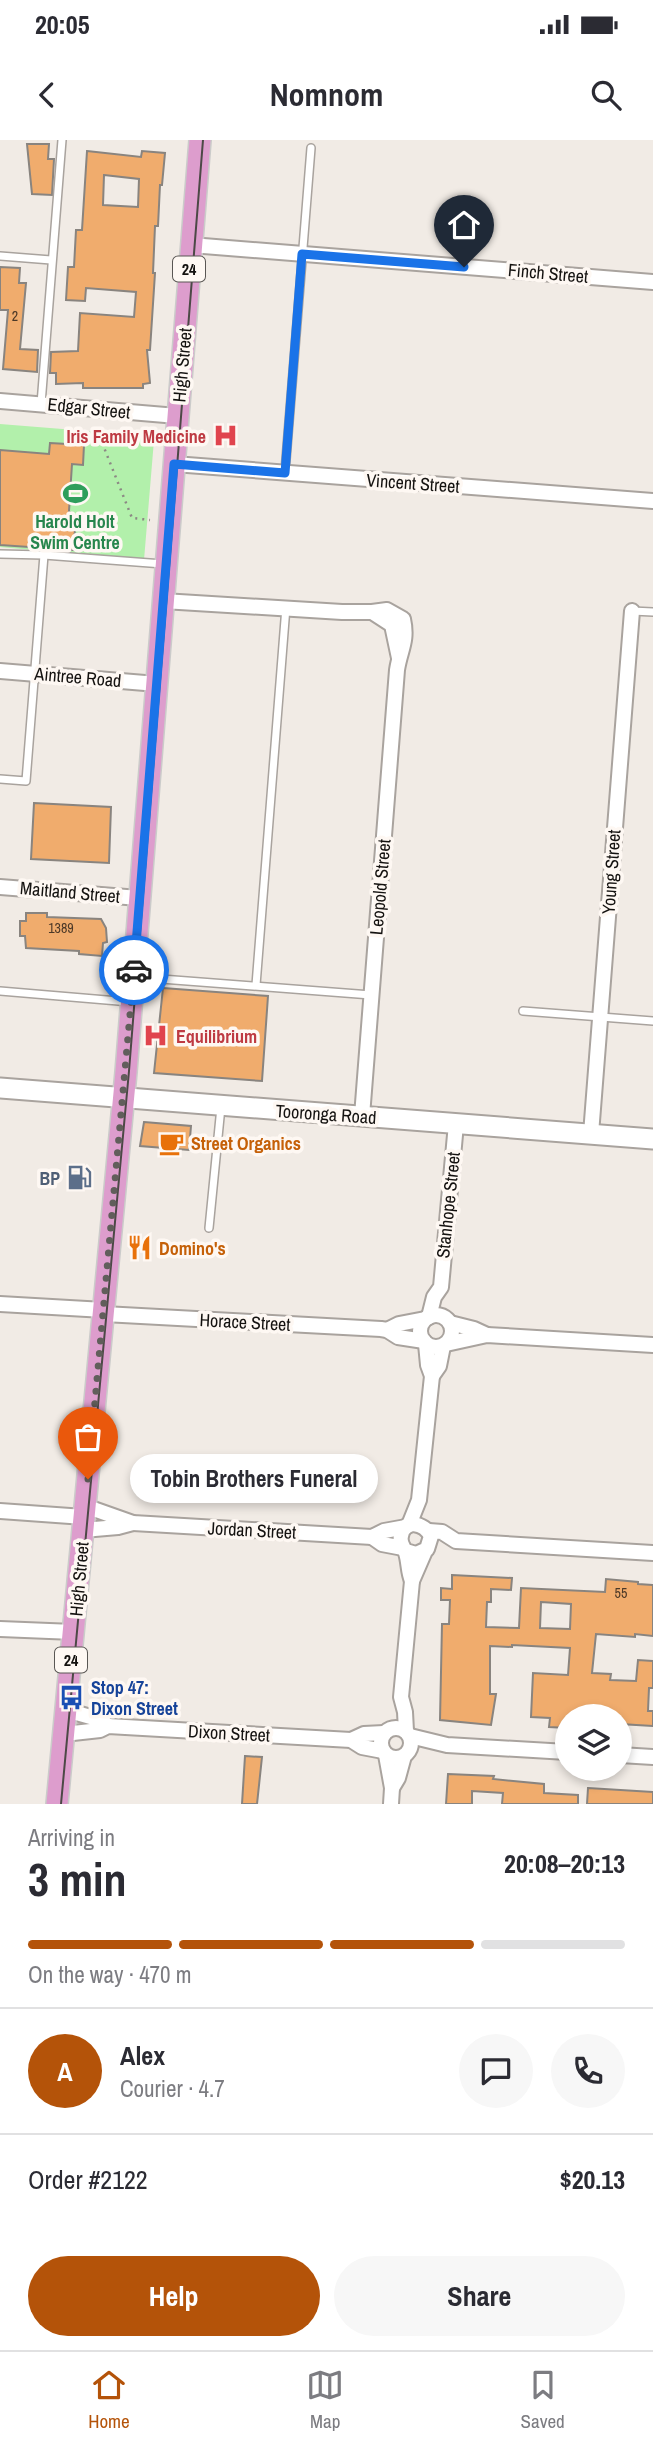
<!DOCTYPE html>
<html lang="en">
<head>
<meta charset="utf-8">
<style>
	body { margin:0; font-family:"Archivo Narrow",sans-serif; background:#f7f7f7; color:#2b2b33; height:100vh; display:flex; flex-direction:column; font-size:26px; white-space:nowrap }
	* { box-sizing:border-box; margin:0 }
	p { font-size:23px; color:#7c7c81 }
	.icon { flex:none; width:38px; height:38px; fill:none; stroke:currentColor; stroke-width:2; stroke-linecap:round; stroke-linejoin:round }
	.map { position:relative; height:1664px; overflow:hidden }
	.details { display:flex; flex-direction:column; background:#fff; flex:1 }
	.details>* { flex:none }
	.fabs { position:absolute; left:555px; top:1564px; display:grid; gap:14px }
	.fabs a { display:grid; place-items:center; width:77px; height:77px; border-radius:50%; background:#fff; box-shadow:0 4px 10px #0003; font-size:35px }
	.pin { position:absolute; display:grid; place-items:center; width:60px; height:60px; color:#fff; margin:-72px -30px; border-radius:50% 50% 50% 0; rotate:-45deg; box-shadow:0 0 7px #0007 }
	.pin .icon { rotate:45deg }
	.courier { position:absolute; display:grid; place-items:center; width:70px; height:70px; margin:-35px; border:5px solid #1a73e8; border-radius:50%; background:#fff; color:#222; box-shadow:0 2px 9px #0007 }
	.bubble { position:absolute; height:49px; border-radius:24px; background:#fff; box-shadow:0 4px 10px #0003; font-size:23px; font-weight:700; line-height:49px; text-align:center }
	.head em { font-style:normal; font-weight:700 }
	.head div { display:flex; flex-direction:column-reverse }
	.head { display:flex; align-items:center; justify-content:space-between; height:119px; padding:0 28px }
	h1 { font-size:46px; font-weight:700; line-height:52px }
	.bar { display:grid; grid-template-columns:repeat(4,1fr); gap:10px 7px; align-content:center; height:84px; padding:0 28px }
	.bar i { height:9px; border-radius:5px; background:#e1e1e2 }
	.bar .current { background:#b45309 }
	.bar p { grid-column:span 4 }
	.line { display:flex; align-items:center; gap:18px; padding:0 28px; border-top:2px solid #e1e1e2 }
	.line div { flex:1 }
	.round { display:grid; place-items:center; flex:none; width:74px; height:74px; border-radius:37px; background:#f7f7f7 }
	.button { display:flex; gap:14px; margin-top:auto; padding:14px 28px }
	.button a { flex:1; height:80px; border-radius:42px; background:#b45309; color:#fff; font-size:28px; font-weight:700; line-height:80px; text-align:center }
	.button a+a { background:#f7f7f7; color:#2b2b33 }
	.status { display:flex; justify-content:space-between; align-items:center; height:49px; padding:0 35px; background:#fff; direction:ltr }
	.status svg { height:19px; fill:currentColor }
	header { display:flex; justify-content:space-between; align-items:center; height:91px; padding:0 28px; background:#fff; font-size:32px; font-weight:700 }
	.menu { display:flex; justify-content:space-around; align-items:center; height:98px; border-top:2px solid #e1e1e2; background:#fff; font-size:19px; color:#7c7c81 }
	.menu a { display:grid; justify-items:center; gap:4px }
	.menu .current { color:#b45309 }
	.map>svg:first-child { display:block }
	.green { fill:#b2f0ab }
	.building { fill:#f0ac6d; stroke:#89847f; stroke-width:2; fill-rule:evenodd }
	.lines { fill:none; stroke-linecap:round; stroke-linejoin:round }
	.service-casing { stroke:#a9a39e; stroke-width:10 }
	.minor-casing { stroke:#a9a39e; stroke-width:18 }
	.secondary-casing { stroke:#a9a39e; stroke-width:23 }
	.primary-casing { stroke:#cbcbca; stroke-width:24 }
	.path { stroke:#8c8884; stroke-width:2.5; stroke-dasharray:2 5; stroke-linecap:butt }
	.service { stroke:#fff; stroke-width:7 }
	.minor { stroke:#fff; stroke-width:14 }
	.secondary { stroke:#fff; stroke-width:19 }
	.primary { stroke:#dd9dcd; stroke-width:21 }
	.tram { stroke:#4c4946; stroke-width:2 }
	.done { stroke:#615e5b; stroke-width:7; stroke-dasharray:0 12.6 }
	.route { stroke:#1a73e8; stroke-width:9 }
	.labels { text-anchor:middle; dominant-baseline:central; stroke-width:7; stroke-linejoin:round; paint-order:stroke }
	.number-label { font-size:14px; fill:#4b3827 }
	.shield { fill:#fef8f3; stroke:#5a5754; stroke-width:2 }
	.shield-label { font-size:16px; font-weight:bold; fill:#141210 }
	.street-label { font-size:18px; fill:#141210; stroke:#fef8f3 }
	.health-label { font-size:18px; font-weight:bold; fill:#be3a42; stroke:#fef8f3; text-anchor:end }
	.leisure-label { font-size:18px; font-weight:bold; fill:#27864d; stroke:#fef8f3 }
	.food-label { font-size:18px; font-weight:bold; fill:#c56008; stroke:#fef8f3; text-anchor:start }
	.service-label { font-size:18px; font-weight:bold; fill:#4e5e75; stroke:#fef8f3; text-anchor:end }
	.transit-label { font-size:18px; font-weight:bold; fill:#164399; stroke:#fef8f3; text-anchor:start }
</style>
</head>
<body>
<div class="status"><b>20:05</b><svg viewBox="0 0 49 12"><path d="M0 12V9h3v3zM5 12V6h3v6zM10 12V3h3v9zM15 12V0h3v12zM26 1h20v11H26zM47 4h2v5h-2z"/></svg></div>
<header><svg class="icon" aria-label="back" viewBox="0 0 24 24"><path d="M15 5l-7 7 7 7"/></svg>Nomnom<svg class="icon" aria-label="search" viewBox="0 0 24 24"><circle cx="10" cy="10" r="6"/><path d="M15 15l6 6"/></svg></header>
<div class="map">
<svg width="653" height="1664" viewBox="0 0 653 1664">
	<rect width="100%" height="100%" fill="#f1ebe5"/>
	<path class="green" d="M0 284 150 296 154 300 144 420 0 407Z"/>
	<g class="building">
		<path d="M27 4H49L48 19H54L52 55 32 54Z"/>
		<path d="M87 11 141 17 142 11 165 13 162 45H160L158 86H155L153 133H155L150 210H147L150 243 143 244V248H83V243L56 244V233H50L51 212 78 211 80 173 134 177 136 152 86 148 85 161 66 160 68 127H74L76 90H82ZM104 35 139 39 138 67 103 65Z"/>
		<path d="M0 127 20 128 19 143H26L20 209 38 210 37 232 3 229 8 170H0Z"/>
		<path d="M50 303 84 305 83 325 72 324 69 371 76 380 73 410 0 405V310L49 314Z"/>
		<path d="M34 663 111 667 109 723 31 719Z"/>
		<path d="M26 773H47V777L101 779 106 788 107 802 103 803 102 816 79 814V811L26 808 25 796H20V781H26Z"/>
		<path d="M163 848 268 856 262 941 154 933Z"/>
		<path d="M144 982 191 986 189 1010 140 1006Z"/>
		<path d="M452 1435 512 1438 511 1450 491 1449V1462H487L486 1487 519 1488 521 1448 605 1452 606 1439 638 1442V1444L653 1445V1496L635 1494V1497L596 1494 592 1533 611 1534 610 1540 636 1541 638 1520 653 1521V1548H649L648 1571H653V1586L620 1584V1577H567V1588L549 1587 550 1578 531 1577 533 1533 568 1535 570 1508 512 1505V1507L490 1506V1554H496L491 1585 440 1580 442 1484H449L450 1460H441V1448L452 1449ZM541 1462 571 1464 570 1489 540 1488Z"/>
		<path d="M245 1616 262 1617 257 1664H242Z"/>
		<path d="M448 1634 494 1636 493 1639 544 1644V1653L578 1655V1664H502L503 1653 472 1651V1664H446Z"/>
		<path d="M588 1648 653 1652V1664H587Z"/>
	</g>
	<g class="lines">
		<defs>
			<g id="service">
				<path d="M0 116 51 120"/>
				<path d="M41 264 62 0"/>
				<path d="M285 332 311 8"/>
				<path d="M0 414 44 415 163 424"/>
				<path d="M632 471 653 472"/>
				<path d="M0 639 26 641 44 415"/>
				<path d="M135 837 371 855"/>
				<path d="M256 845 286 467"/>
				<path d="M0 851 130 862"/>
				<path d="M523 871 653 881"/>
				<path d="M209 1088 221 967"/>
			</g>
			<g id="minor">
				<path d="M191 105 653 142"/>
				<path d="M0 261 177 276"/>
				<path d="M174 324 653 361"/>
				<path d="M163 461 342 472H372L387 470 403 479C408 501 400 510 397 530L362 976"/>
				<path d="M372 472 392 485 399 518"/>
				<path d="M0 531 157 544"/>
				<path d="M0 747 139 758"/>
				<path d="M591 994 632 471"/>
				<path d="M0 1164 104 1170"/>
				<path d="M104 1174 381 1189 387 1190 398 1197 424 1201"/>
				<circle cx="436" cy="1191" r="16"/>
				<path d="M429 1177 434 1157 441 1147 456 984"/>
				<path d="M450 1183 474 1189 487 1195"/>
				<path d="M387 1190 399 1184 425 1179"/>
				<path d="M446 1204 487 1195 653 1205"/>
				<path d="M432 1236 439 1226 443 1206"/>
				<path d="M85 1366 133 1383 372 1397 384 1391 406 1387"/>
				<path d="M0 1371 84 1377"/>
				<path d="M409 1385 419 1360 432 1236 428 1225 426 1204"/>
				<path d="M83 1390 118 1387 133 1383"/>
				<path d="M429 1391 442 1392 456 1401 653 1413"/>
				<path d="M372 1397 382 1404 403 1408"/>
				<path d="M406 1411 416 1414 427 1409 431 1396C424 1383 404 1378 401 1396 399 1404 404 1407 406 1413 409 1422 408 1432 412 1441"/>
				<path d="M0 1489 74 1492"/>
				<path d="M66 1570 101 1580 108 1586"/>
				<circle cx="396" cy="1603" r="15"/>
				<path d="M406 1591 405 1572 401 1557 412 1441 425 1411"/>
				<path d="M64 1594 100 1590 108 1586 351 1600 362 1607 383 1611"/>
				<path d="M410 1596 447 1605 567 1612"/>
				<path d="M351 1600 364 1594 384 1593"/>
				<path d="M386 1615 392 1648 391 1664"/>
				<path d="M620 1615 653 1617"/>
				<path d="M392 1648 398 1638 404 1616"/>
			</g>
			<path id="secondary" d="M0 948 653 999"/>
			<path id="primary" d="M57 1664 126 932 200 0"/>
		</defs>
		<use href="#service" class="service-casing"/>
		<use href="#minor" class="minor-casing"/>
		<use href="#secondary" class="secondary-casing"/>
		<use href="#primary" class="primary-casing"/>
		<path class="path" d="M97 290 132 378 150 380"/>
		<use href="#service" class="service"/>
		<use href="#minor" class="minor"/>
		<use href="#secondary" class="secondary"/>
		<use href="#primary" class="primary"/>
		<path class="tram" d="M61 1664 129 931 203 0"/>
	</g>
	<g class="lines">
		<path class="done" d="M88 1339 134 830"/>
		<path class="route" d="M134 830 174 324 285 333 302 114 464 127"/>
	</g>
	<defs>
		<symbol id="hospital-bare" viewBox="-9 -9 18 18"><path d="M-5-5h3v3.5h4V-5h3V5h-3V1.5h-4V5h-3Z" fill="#e0444e" stroke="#fef8f3" stroke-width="2.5" paint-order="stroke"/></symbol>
		<symbol id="stadium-bare" viewBox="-9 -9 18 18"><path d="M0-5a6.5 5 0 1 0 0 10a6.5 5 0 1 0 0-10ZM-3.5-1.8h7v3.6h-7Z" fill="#2e9e5b" stroke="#fef8f3" stroke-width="2.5" paint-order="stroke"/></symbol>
		<symbol id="cafe-bare" viewBox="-9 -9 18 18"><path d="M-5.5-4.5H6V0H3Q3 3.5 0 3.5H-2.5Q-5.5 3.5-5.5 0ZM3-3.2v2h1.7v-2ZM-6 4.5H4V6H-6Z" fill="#e8710a" stroke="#fef8f3" stroke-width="2.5" paint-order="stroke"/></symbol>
		<symbol id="fuel-bare" viewBox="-9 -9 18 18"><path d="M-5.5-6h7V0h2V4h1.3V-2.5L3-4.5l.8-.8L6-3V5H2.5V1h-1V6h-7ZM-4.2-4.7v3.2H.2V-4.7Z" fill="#5c6f8a" stroke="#fef8f3" stroke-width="2.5" paint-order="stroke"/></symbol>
		<symbol id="restaurant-bare" viewBox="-9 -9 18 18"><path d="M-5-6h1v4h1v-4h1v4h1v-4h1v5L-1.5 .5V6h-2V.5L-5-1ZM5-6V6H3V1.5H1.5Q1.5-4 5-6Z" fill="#e8710a" stroke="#fef8f3" stroke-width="2.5" paint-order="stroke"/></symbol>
		<symbol id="bus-bare" viewBox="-9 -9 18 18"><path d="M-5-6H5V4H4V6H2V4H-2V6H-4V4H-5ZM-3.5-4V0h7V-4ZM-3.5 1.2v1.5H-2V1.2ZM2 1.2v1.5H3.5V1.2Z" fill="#1a4fb4" stroke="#fef8f3" stroke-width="2.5" paint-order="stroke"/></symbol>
	</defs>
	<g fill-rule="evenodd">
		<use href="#hospital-bare" x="208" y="278" width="35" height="35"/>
		<use href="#stadium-bare" x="58" y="336" width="35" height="35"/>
		<use href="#hospital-bare" x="138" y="878" width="35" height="35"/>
		<use href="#cafe-bare" x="154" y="986" width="35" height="35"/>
		<use href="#fuel-bare" x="62" y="1020" width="35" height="35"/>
		<use href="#restaurant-bare" x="122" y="1090" width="35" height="35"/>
		<use href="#bus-bare" x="54" y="1540" width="35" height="35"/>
	</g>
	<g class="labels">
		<g class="number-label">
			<text x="15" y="176">2</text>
			<text x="61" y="788">1389</text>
			<text x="621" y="1453">55</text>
		</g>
		<g class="shield">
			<rect x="173" y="116.5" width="32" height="25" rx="5"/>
			<rect x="55" y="1507.5" width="32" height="25" rx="5"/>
		</g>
		<g class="shield-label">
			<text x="189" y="129">24</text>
			<text x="71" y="1520">24</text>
		</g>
		<g class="street-label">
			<text transform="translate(548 133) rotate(5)">Finch Street</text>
			<text transform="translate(182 225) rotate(-85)">High Street</text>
			<text transform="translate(89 268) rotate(6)">Edgar Street</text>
			<text transform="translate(413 343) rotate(4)">Vincent Street</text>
			<text transform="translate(78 537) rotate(5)">Aintree Road</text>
			<text transform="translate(611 732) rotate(-86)">Young Street</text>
			<text transform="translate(380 747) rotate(-85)">Leopold Street</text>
			<text transform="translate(70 752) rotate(5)">Maitland Street</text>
			<text transform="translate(326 974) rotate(4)">Tooronga Road</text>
			<text transform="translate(448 1065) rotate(-84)">Stanhope Street</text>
			<text transform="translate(245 1182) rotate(3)">Horace Street</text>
			<text transform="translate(252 1390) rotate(3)">Jordan Street</text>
			<text transform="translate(79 1439) rotate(-85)">High Street</text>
			<text transform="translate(229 1593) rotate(3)">Dixon Street</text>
		</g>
		<g class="health-label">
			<text x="206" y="296">Iris Family Medicine</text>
			<text x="176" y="896" text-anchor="start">Equilibrium</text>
		</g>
		<g class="leisure-label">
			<text x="75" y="381">Harold Holt<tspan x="75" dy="21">Swim Centre</tspan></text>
		</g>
		<g class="food-label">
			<text x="191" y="1003">Street Organics</text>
			<text x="159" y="1108">Domino's</text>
		</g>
		<g class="service-label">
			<text x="60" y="1038">BP</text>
		</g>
		<g class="transit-label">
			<text x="91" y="1547">Stop 47:<tspan x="91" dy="21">Dixon Street</tspan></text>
		</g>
	</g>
</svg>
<div class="fabs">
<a><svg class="icon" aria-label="layers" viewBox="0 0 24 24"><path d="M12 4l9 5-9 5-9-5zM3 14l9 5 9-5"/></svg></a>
</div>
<div class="pin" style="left:88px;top:1339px;background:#ea580c"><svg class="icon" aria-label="bag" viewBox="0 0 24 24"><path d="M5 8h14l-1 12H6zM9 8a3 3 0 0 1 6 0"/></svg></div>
<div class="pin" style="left:464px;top:127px;background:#1f2937"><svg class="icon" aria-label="home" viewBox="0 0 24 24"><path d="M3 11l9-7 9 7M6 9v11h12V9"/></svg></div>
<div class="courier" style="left:134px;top:830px"><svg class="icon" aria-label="car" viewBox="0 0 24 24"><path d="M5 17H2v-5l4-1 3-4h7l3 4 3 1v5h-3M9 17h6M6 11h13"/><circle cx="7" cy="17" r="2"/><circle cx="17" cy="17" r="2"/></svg></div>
<div class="bubble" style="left:130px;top:1314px;width:248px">Tobin Brothers Funeral</div>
</div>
<section class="details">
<div class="head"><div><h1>3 min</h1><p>Arriving in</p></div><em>20:08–20:13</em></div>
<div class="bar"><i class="current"></i><i class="current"></i><i class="current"></i><i></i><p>On the way · 470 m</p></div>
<div class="line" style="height:126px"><b class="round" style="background:#b45309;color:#fff">A</b><div><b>Alex</b><p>Courier · 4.7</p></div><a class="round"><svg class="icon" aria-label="chat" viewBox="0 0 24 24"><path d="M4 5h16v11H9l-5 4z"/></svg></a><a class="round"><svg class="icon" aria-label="phone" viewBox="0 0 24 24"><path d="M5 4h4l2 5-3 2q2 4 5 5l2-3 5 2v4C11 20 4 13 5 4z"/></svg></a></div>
<div class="line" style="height:91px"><div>Order #2122</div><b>$20.13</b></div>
<div class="button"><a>Help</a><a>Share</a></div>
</section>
<nav class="menu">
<a class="current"><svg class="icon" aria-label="home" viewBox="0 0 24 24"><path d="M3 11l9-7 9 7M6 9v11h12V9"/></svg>Home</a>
<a><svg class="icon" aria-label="map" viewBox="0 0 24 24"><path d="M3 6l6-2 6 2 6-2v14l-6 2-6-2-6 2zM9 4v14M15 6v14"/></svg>Map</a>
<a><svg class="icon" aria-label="saved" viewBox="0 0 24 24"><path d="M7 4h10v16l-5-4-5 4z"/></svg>Saved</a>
</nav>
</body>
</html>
